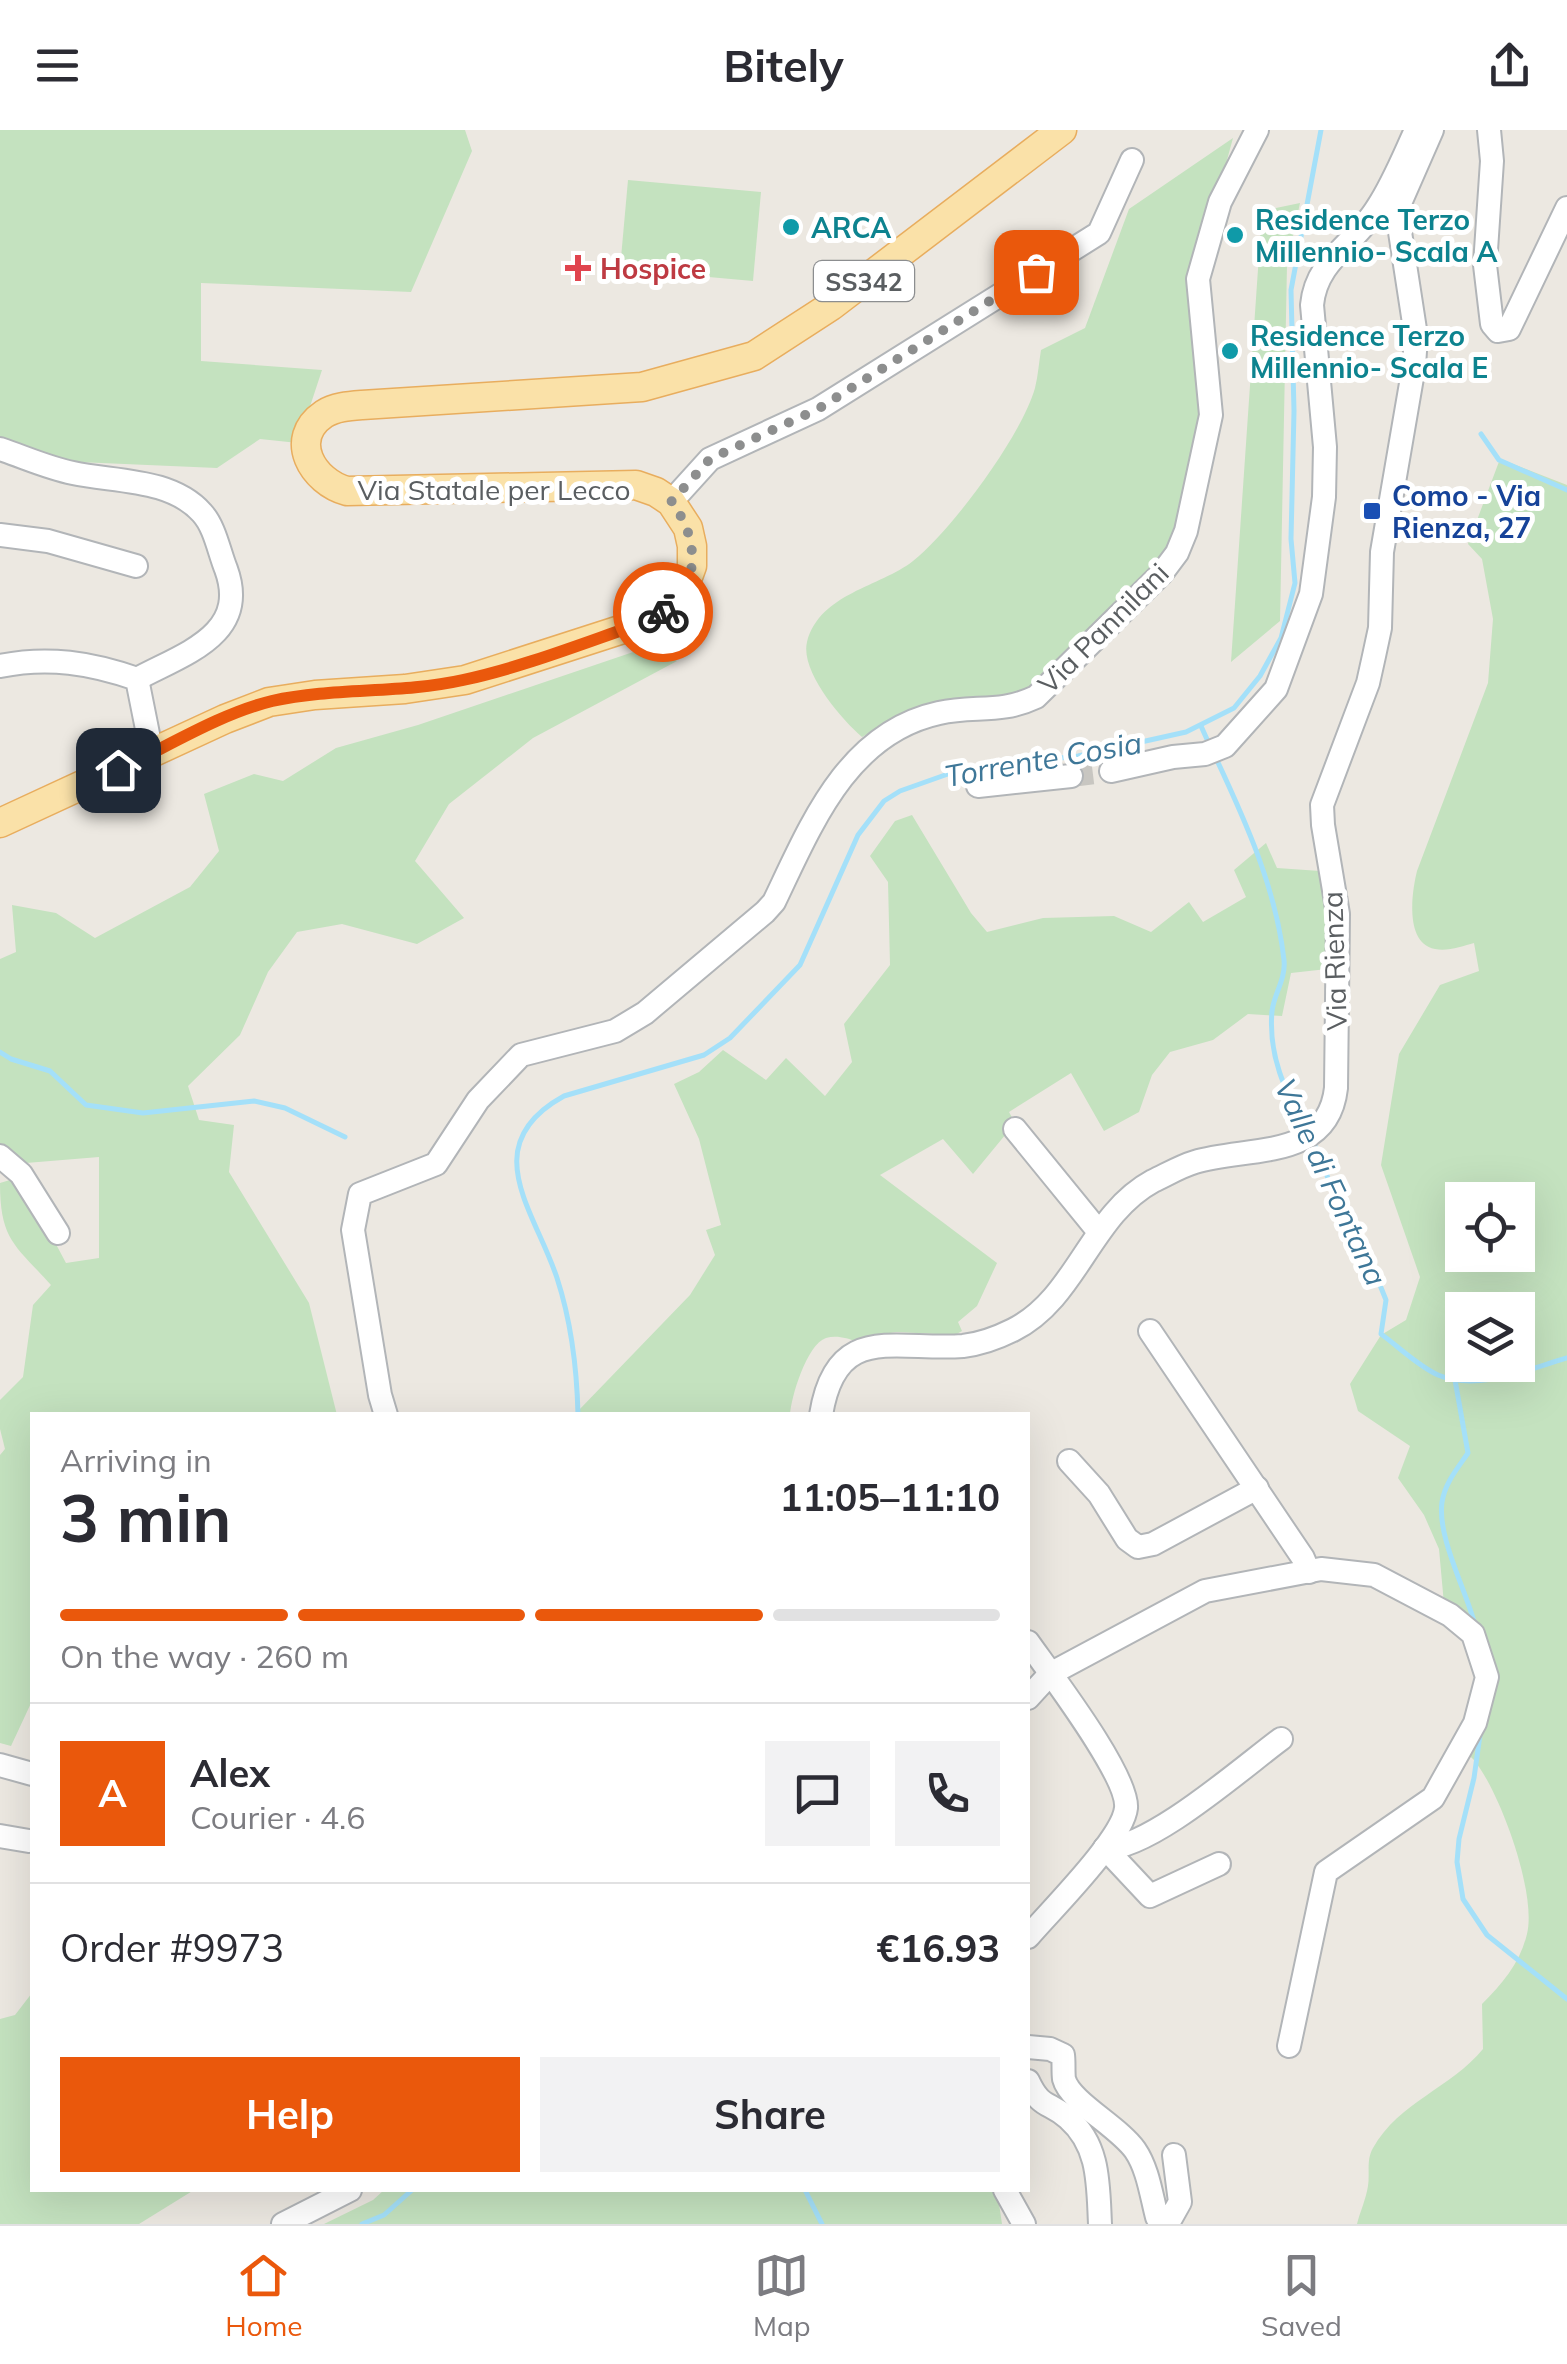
<!DOCTYPE html>
<html lang="en">
<head>
<meta charset="utf-8">
<style>
	body { margin:0; font-family:Mulish,sans-serif; background:#f2f2f3; color:#2b2b33; height:100vh; display:flex; flex-direction:column; font-size:38px; white-space:nowrap }
	* { box-sizing:border-box; margin:0 }
	p { font-size:32px; color:#7c7c81 }
	.icon { flex:none; width:55px; height:55px; fill:none; stroke:currentColor; stroke-width:2; stroke-linecap:round; stroke-linejoin:round }
	.map { position:relative; flex:1; overflow:hidden }
	.sheet { position:absolute; left:30px; top:1282px; width:1000px; height:780px; display:flex; flex-direction:column; background:#fff; border-radius:0px; box-shadow:0 10px 40px #0002 }
	.sheet>* { flex:none }
	.controls { position:absolute; left:1445px; top:1052px; display:grid; gap:20px }
	.controls a { display:grid; place-items:center; width:90px; height:90px; border-radius:0px; background:#fff; box-shadow:0 10px 40px #0002; font-size:50px }
	.pin { position:absolute; display:grid; place-items:center; width:85px; height:85px; color:#fff; margin:-42px; border-radius:20px; box-shadow:0 5px 15px #0006 }
	.courier { position:absolute; display:grid; place-items:center; width:100px; height:100px; margin:-50px; border:8px solid #ea580c; border-radius:50%; background:#fff; color:#222; box-shadow:0 2px 12px #0007 }
	.headline em { font-style:normal; font-weight:700 }
	.headline div { display:flex; flex-direction:column-reverse }
	.headline { display:flex; align-items:center; justify-content:space-between; height:170px; padding:0 30px }
	h1 { font-size:65px; font-weight:700; line-height:75px }
	.bar { display:grid; grid-template-columns:repeat(4,1fr); gap:15px 10px; align-content:center; height:120px; padding:0 30px }
	.bar i { height:12px; border-radius:8px; background:#e1e1e2 }
	.bar .current { background:#ea580c }
	.bar p { grid-column:span 4 }
	.line { display:flex; align-items:center; gap:25px; padding:0 30px; border-top:2px solid #e1e1e2 }
	.line div { flex:1 }
	.round { display:grid; place-items:center; flex:none; width:105px; height:105px; border-radius:0px; background:#f2f2f3 }
	.primary-button { display:flex; gap:20px; margin-top:auto; padding:20px 30px }
	.primary-button a { flex:1; height:115px; border-radius:0px; background:#ea580c; color:#fff; font-size:40px; font-weight:700; line-height:115px; text-align:center }
	.primary-button a+a { background:#f2f2f3; color:#2b2b33 }
	header { display:flex; justify-content:space-between; align-items:center; height:130px; padding:0 30px; background:#fff; font-size:45px; font-weight:700 }
	.dock { display:flex; justify-content:space-around; align-items:center; height:140px; border-top:2px solid #e1e1e2; background:#fff; font-size:28px; color:#7c7c81 }
	.dock a { display:grid; justify-items:center; gap:5px }
	.dock .current { color:#ea580c }
	.map>svg:first-child { display:block }
	.green { fill:#c4e2bf; fill-rule:evenodd }
	.lines { fill:none; stroke-linecap:round; stroke-linejoin:round }
	.stream { stroke:#a4e0f9; stroke-width:5 }
	.minor-tunnel { stroke:#c8c6c1; stroke-width:22; stroke-dasharray:22 11; stroke-linecap:butt }
	.minor-casing { stroke:#b2b5b8; stroke-width:26 }
	.major-casing { stroke:#e8ad5e; stroke-width:31 }
	.minor { stroke:#fff; stroke-width:22 }
	.major { stroke:#fae1a8; stroke-width:28 }
	.done { stroke:#8d8e8e; stroke-width:10; stroke-dasharray:0 18 }
	.route { stroke:#ea580c; stroke-width:12 }
	.culture-dot { fill:#0f9aa8; stroke:#fff; stroke-width:4 }
	.health-dot { fill:#e0444e; stroke:#fff; stroke-width:4 }
	.transit-dot { fill:#1a4fb4; stroke:#fff; stroke-width:4 }
	.labels { text-anchor:middle; dominant-baseline:central; stroke-width:10; stroke-linejoin:round; paint-order:stroke }
	.shield { fill:#fff; stroke:#8c8e90; stroke-width:2.5 }
	.shield-label { font-size:25px; font-weight:bold; fill:#5a5e61 }
	.culture-label { font-size:28px; font-weight:bold; fill:#0d838f; stroke:#fff; text-anchor:start }
	.health-label { font-size:28px; font-weight:bold; fill:#be3a42; stroke:#fff; text-anchor:start }
	.street-label { font-size:28px; fill:#5a5e61; stroke:#fff }
	.transit-label { font-size:28px; font-weight:bold; fill:#164399; stroke:#fff; text-anchor:start }
	.water-label { font-size:30px; font-style:italic; fill:#3e7798; stroke:#fff }
</style>
</head>
<body>
<header><svg class="icon" aria-label="menu" viewBox="0 0 24 24"><path d="M4 6h16M4 12h16M4 18h16"/></svg>Bitely<svg class="icon" aria-label="share" viewBox="0 0 24 24"><path d="M12 15V3M7 8l5-5 5 5M5 13v7h14v-7"/></svg></header>
<div class="map">
<svg width="1567" height="2094" viewBox="0 0 1567 2094">
	<rect width="100%" height="100%" fill="#ece8e1"/>
	<g class="green">
		<path d="M0 0H465L472 21 411 162 201 153V231L322 240 298 313 260 309 217 338 55 331 0 313Z"/>
		<path d="M1233 8 1195 147 1208 293 1172 409 1132 465 1029 559C1004 570 983 565 958 568 920 571 893 589 862 607 841 589 800 541 807 512 820 463 880 457 913 431 952 400 1022 305 1035 258 1038 246 1039 232 1041 220L1085 198 1129 79Z"/>
		<path d="M628 50 761 62 753 151 620 139Z"/>
		<path d="M1300 73 1287 135 1280 491 1231 532 1262 81Z"/>
		<path d="M1500 329 1567 355V2094H1357C1360 2082 1366 2069 1368 2056 1370 2043 1366 2030 1373 2018 1399 1972 1451 1958 1483 1919L1482 1874C1503 1853 1520 1833 1527 1804 1537 1763 1500 1662 1474 1630 1469 1624 1461 1621 1455 1617L1477 1577V1527L1445 1485 1439 1419 1424 1385 1398 1348 1410 1316 1358 1281 1350 1254 1381 1205 1406 1190 1420 1147 1381 1035 1399 924 1440 855 1479 841 1474 813C1463 816 1447 822 1435 819 1404 813 1412 761 1417 741L1488 553 1493 489 1482 429 1468 414ZM1462 1070H1518V1125H1462ZM1462 1180H1518V1235H1462Z"/>
		<path d="M645 518 677 531 533 608 449 674 415 731 464 788 417 814 342 794 297 802 268 842 240 905 188 956 199 990 234 995 229 1042 309 1173 337 1285H32V1571L11 1616 0 1613V1325L5 1319 0 1299V1270L23 1247 33 1175 51 1155C15 1115 0 1110 0 1053L20 1047 66 1133 99 1128V1027L14 1034 0 1017V829L16 822 12 775 56 783 95 808 190 757 219 721 204 664 254 644 283 651 336 618 418 595Z"/>
		<path d="M912 685 971 783 987 802 1043 788 1114 786 1151 802 1189 772 1203 792 1246 767 1234 740 1266 713 1277 738 1320 741 1329 781 1327 839 1291 843 1282 886 1248 884 1213 910 1170 922 1152 945 1139 982 1104 1001 1071 943 1009 982 1015 993 973 1044 943 1009 880 1045 997 1133 977 1176 958 1192 962 1201 955 1205 897 1202 862 1207 857 1212C848 1208 836 1205 826 1208 807 1214 791 1267 790 1285H578V1281L690 1165 715 1125 706 1100 721 1095 699 1009 674 954 699 942 723 920 766 950 786 928 825 966 852 932 844 894 890 835 888 752 870 726 895 691Z"/>
		<path d="M32 1863V2060H194L139 2094H0V1889L15 1885Z"/>
		<path d="M384 2060H997L1002 2094H324L373 2070Z"/>
	</g>
	<g class="lines">
		<g class="stream">
			<path d="M1481 304 1499 330 1567 360"/>
			<path d="M1201 596 1210 616"/>
			<path d="M1215 626C1245 690 1276 758 1284 830 1286 849 1274 864 1272 881 1268 926 1285 960 1305 998"/>
			<path d="M0 922 11 929 50 941 86 975 143 983 254 971 285 978 345 1007"/>
			<path d="M1313 1012 1324 1034 1329 1053 1363 1113 1386 1170 1381 1204C1399 1217 1418 1236 1438 1245 1478 1262 1528 1239 1567 1228"/>
			<path d="M1455 1250 1468 1323C1457 1339 1445 1353 1442 1372 1437 1407 1466 1460 1475 1495"/>
			<path d="M578 1285C577 1240 571 1191 557 1148 535 1081 475 1015 564 966L704 925 730 908 800 835 858 705 884 671 900 661 962 639 1078 626 1186 602 1234 578 1260 546 1281 508 1295 453 1291 409 1294 281 1291 160 1321 0"/>
			<path d="M1480 1605 1474 1648 1459 1709 1457 1732 1463 1769 1487 1805 1567 1869"/>
			<path d="M805 2060 822 2094"/>
			<path d="M362 2094 384 2085 412 2060"/>
		</g>
		<path class="minor-tunnel" d="M1071 646 1111 641"/>
		<defs>
			<g id="minor">
				<path d="M1489 0 1492 31 1485 135 1492 194 1498 201 1509 199 1567 78"/>
				<path d="M0 319C24 327 48 338 73 343 114 352 171 348 202 383 215 397 219 422 226 439 250 505 183 524 137 549"/>
				<path d="M671 372 710 329 818 279 1099 103 1132 30"/>
				<path d="M0 405 48 411 136 436"/>
				<path d="M0 536C48 526 91 533 137 549L152 624"/>
				<path d="M1111 641 1173 627 1205 624 1225 616 1276 559 1311 464 1324 367 1325 317 1312 175C1316 130 1355 114 1377 78 1393 54 1404 26 1416 0"/>
				<path d="M978 656 1071 646"/>
				<path d="M1015 999 1099 1102"/>
				<path d="M0 1026 21 1044 58 1103"/>
				<path d="M1150 1201 1303 1428 1309 1442"/>
				<path d="M386 1285 380 1265 353 1100 360 1064 436 1034 478 970 521 925 615 901 645 883 765 782 774 772C811 695 847 603 939 583 975 575 1000 584 1036 567L1162 443 1177 423 1186 401 1211 285 1198 149 1220 72 1257 0"/>
				<path d="M821 1285C836 1192 894 1221 963 1216 981 1214 997 1208 1013 1200 1077 1168 1090 1085 1153 1051 1166 1045 1181 1036 1195 1032 1248 1016 1328 1031 1336 958L1338 784 1323 695 1322 675 1368 553 1374 526 1380 498 1382 422 1414 236 1416 206 1398 89 1400 73 1432 0"/>
				<path d="M1069 1331 1099 1364 1127 1409 1138 1417 1153 1414 1257 1358"/>
				<path d="M1028 1512C1049 1542 1129 1646 1126 1678 1123 1709 1050 1781 1028 1807"/>
				<path d="M1028 1568 1050 1544 1205 1461 1321 1439 1374 1445 1450 1485 1473 1504 1487 1547 1475 1593 1433 1668 1326 1742 1289 1916"/>
				<path d="M0 1635 32 1644"/>
				<path d="M0 1706 29 1711"/>
				<path d="M1105 1718C1149 1720 1243 1637 1281 1609"/>
				<path d="M1105 1718 1150 1766 1219 1734"/>
				<path d="M1028 1917 1050 1919 1063 1925C1064 1932 1063 1942 1064 1949 1070 1972 1118 1996 1135 2020 1148 2039 1151 2064 1157 2087L1171 2088 1180 2072 1174 2025"/>
				<path d="M1028 1951C1041 1979 1048 1971 1068 1988 1100 2016 1098 2055 1100 2094"/>
				<path d="M1005 2060 1024 2094"/>
				<path d="M283 2094 350 2060"/>
			</g>
			<path id="major" d="M0 693 225 589 269 572 315 565 405 559 465 550 654 489 681 466 692 436V416L688 398 671 372 656 362 636 355 347 361C313 352 287 309 324 284 335 277 349 276 362 275L642 257 754 226 831 176 1062 0"/>
		</defs>
		<use href="#minor" class="minor-casing"/>
		<use href="#major" class="major-casing"/>
		<use href="#minor" class="minor"/>
		<use href="#major" class="major"/>
	</g>
	<g class="lines">
		<path class="done" d="M663 482C703 456 698 404 671 372L710 329 818 279 1036 142"/>
		<path class="route" d="M118 640C167 617 219 584 272 571 335 557 400 564 463 550 528 536 591 510 654 489L663 482"/>
	</g>
	<g class="culture-dot">
		<circle cx="791" cy="97" r="10"/>
		<circle cx="1235" cy="105" r="10"/>
		<circle cx="1230" cy="221" r="10"/>
	</g>
	<path class="health-dot" d="M573 123h10v10h10v10h-10v10h-10v-10h-10v-10h10z"/>
	<rect class="transit-dot" x="1362" y="371" width="20" height="20" rx="5"/>
	<g class="labels">
		<rect class="shield" x="814" y="131" width="100" height="40" rx="8"/>
		<g class="shield-label">
			<text x="864" y="151">SS342</text>
		</g>
		<g class="culture-label">
			<text x="1255" y="89">Residence Terzo<tspan x="1255" dy="32">Millennio- Scala A</tspan></text>
			<text x="811" y="97">ARCA</text>
			<text x="1250" y="205">Residence Terzo<tspan x="1250" dy="32">Millennio- Scala E</tspan></text>
		</g>
		<g class="health-label">
			<text x="600" y="138">Hospice</text>
		</g>
		<g class="street-label">
			<text x="494" y="359">Via Statale per Lecco</text>
			<text transform="translate(1103 498) rotate(-45)">Via Pannilani</text>
			<text transform="translate(1334 831) rotate(-92)">Via Rienza</text>
		</g>
		<g class="transit-label">
			<text x="1392" y="365">Como - Via<tspan x="1392" dy="32">Rienza, 27</tspan></text>
		</g>
		<g class="water-label">
			<text transform="translate(1043 629) rotate(-10)">Torrente Cosia</text>
			<text transform="translate(1331 1052) rotate(65)">Valle di Fontana</text>
		</g>
	</g>
</svg>
<div class="controls">
<a><svg class="icon" aria-label="locate" viewBox="0 0 24 24"><circle cx="12" cy="12" r="6"/><path d="M12 2v4M12 18v4M2 12h4M18 12h4"/></svg></a>
<a><svg class="icon" aria-label="layers" viewBox="0 0 24 24"><path d="M12 4l9 5-9 5-9-5zM3 14l9 5 9-5"/></svg></a>
</div>
<div class="pin" style="left:1036px;top:142px;background:#ea580c"><svg class="icon" aria-label="bag" viewBox="0 0 24 24"><path d="M5 8h14l-1 12H6zM9 8a3 3 0 0 1 6 0"/></svg></div>
<div class="pin" style="left:118px;top:640px;background:#1f2937"><svg class="icon" aria-label="home" viewBox="0 0 24 24"><path d="M3 11l9-7 9 7M6 9v11h12V9"/></svg></div>
<div class="courier" style="left:663px;top:482px"><svg class="icon" aria-label="bike" viewBox="0 0 24 24"><circle cx="6" cy="16" r="4"/><circle cx="18" cy="16" r="4"/><path d="M6 16l4-8h5l3 8M10 8l3 8H6M13 5h3"/></svg></div>
<section class="sheet">
<div class="headline"><div><h1>3 min</h1><p>Arriving in</p></div><em>11:05–11:10</em></div>
<div class="bar"><i class="current"></i><i class="current"></i><i class="current"></i><i></i><p>On the way · 260 m</p></div>
<div class="line" style="height:180px"><b class="round" style="background:#ea580c;color:#fff">A</b><div><b>Alex</b><p>Courier · 4.6</p></div><a class="round"><svg class="icon" aria-label="chat" viewBox="0 0 24 24"><path d="M4 5h16v11H9l-5 4z"/></svg></a><a class="round"><svg class="icon" aria-label="phone" viewBox="0 0 24 24"><path d="M5 4h4l2 5-3 2q2 4 5 5l2-3 5 2v4C11 20 4 13 5 4z"/></svg></a></div>
<div class="line" style="height:130px"><div>Order #9973</div><b>€16.93</b></div>
<div class="primary-button"><a>Help</a><a>Share</a></div>
</section>
</div>
<nav class="dock">
<a class="current"><svg class="icon" aria-label="home" viewBox="0 0 24 24"><path d="M3 11l9-7 9 7M6 9v11h12V9"/></svg>Home</a>
<a><svg class="icon" aria-label="map" viewBox="0 0 24 24"><path d="M3 6l6-2 6 2 6-2v14l-6 2-6-2-6 2zM9 4v14M15 6v14"/></svg>Map</a>
<a><svg class="icon" aria-label="saved" viewBox="0 0 24 24"><path d="M7 4h10v16l-5-4-5 4z"/></svg>Saved</a>
</nav>
</body>
</html>
